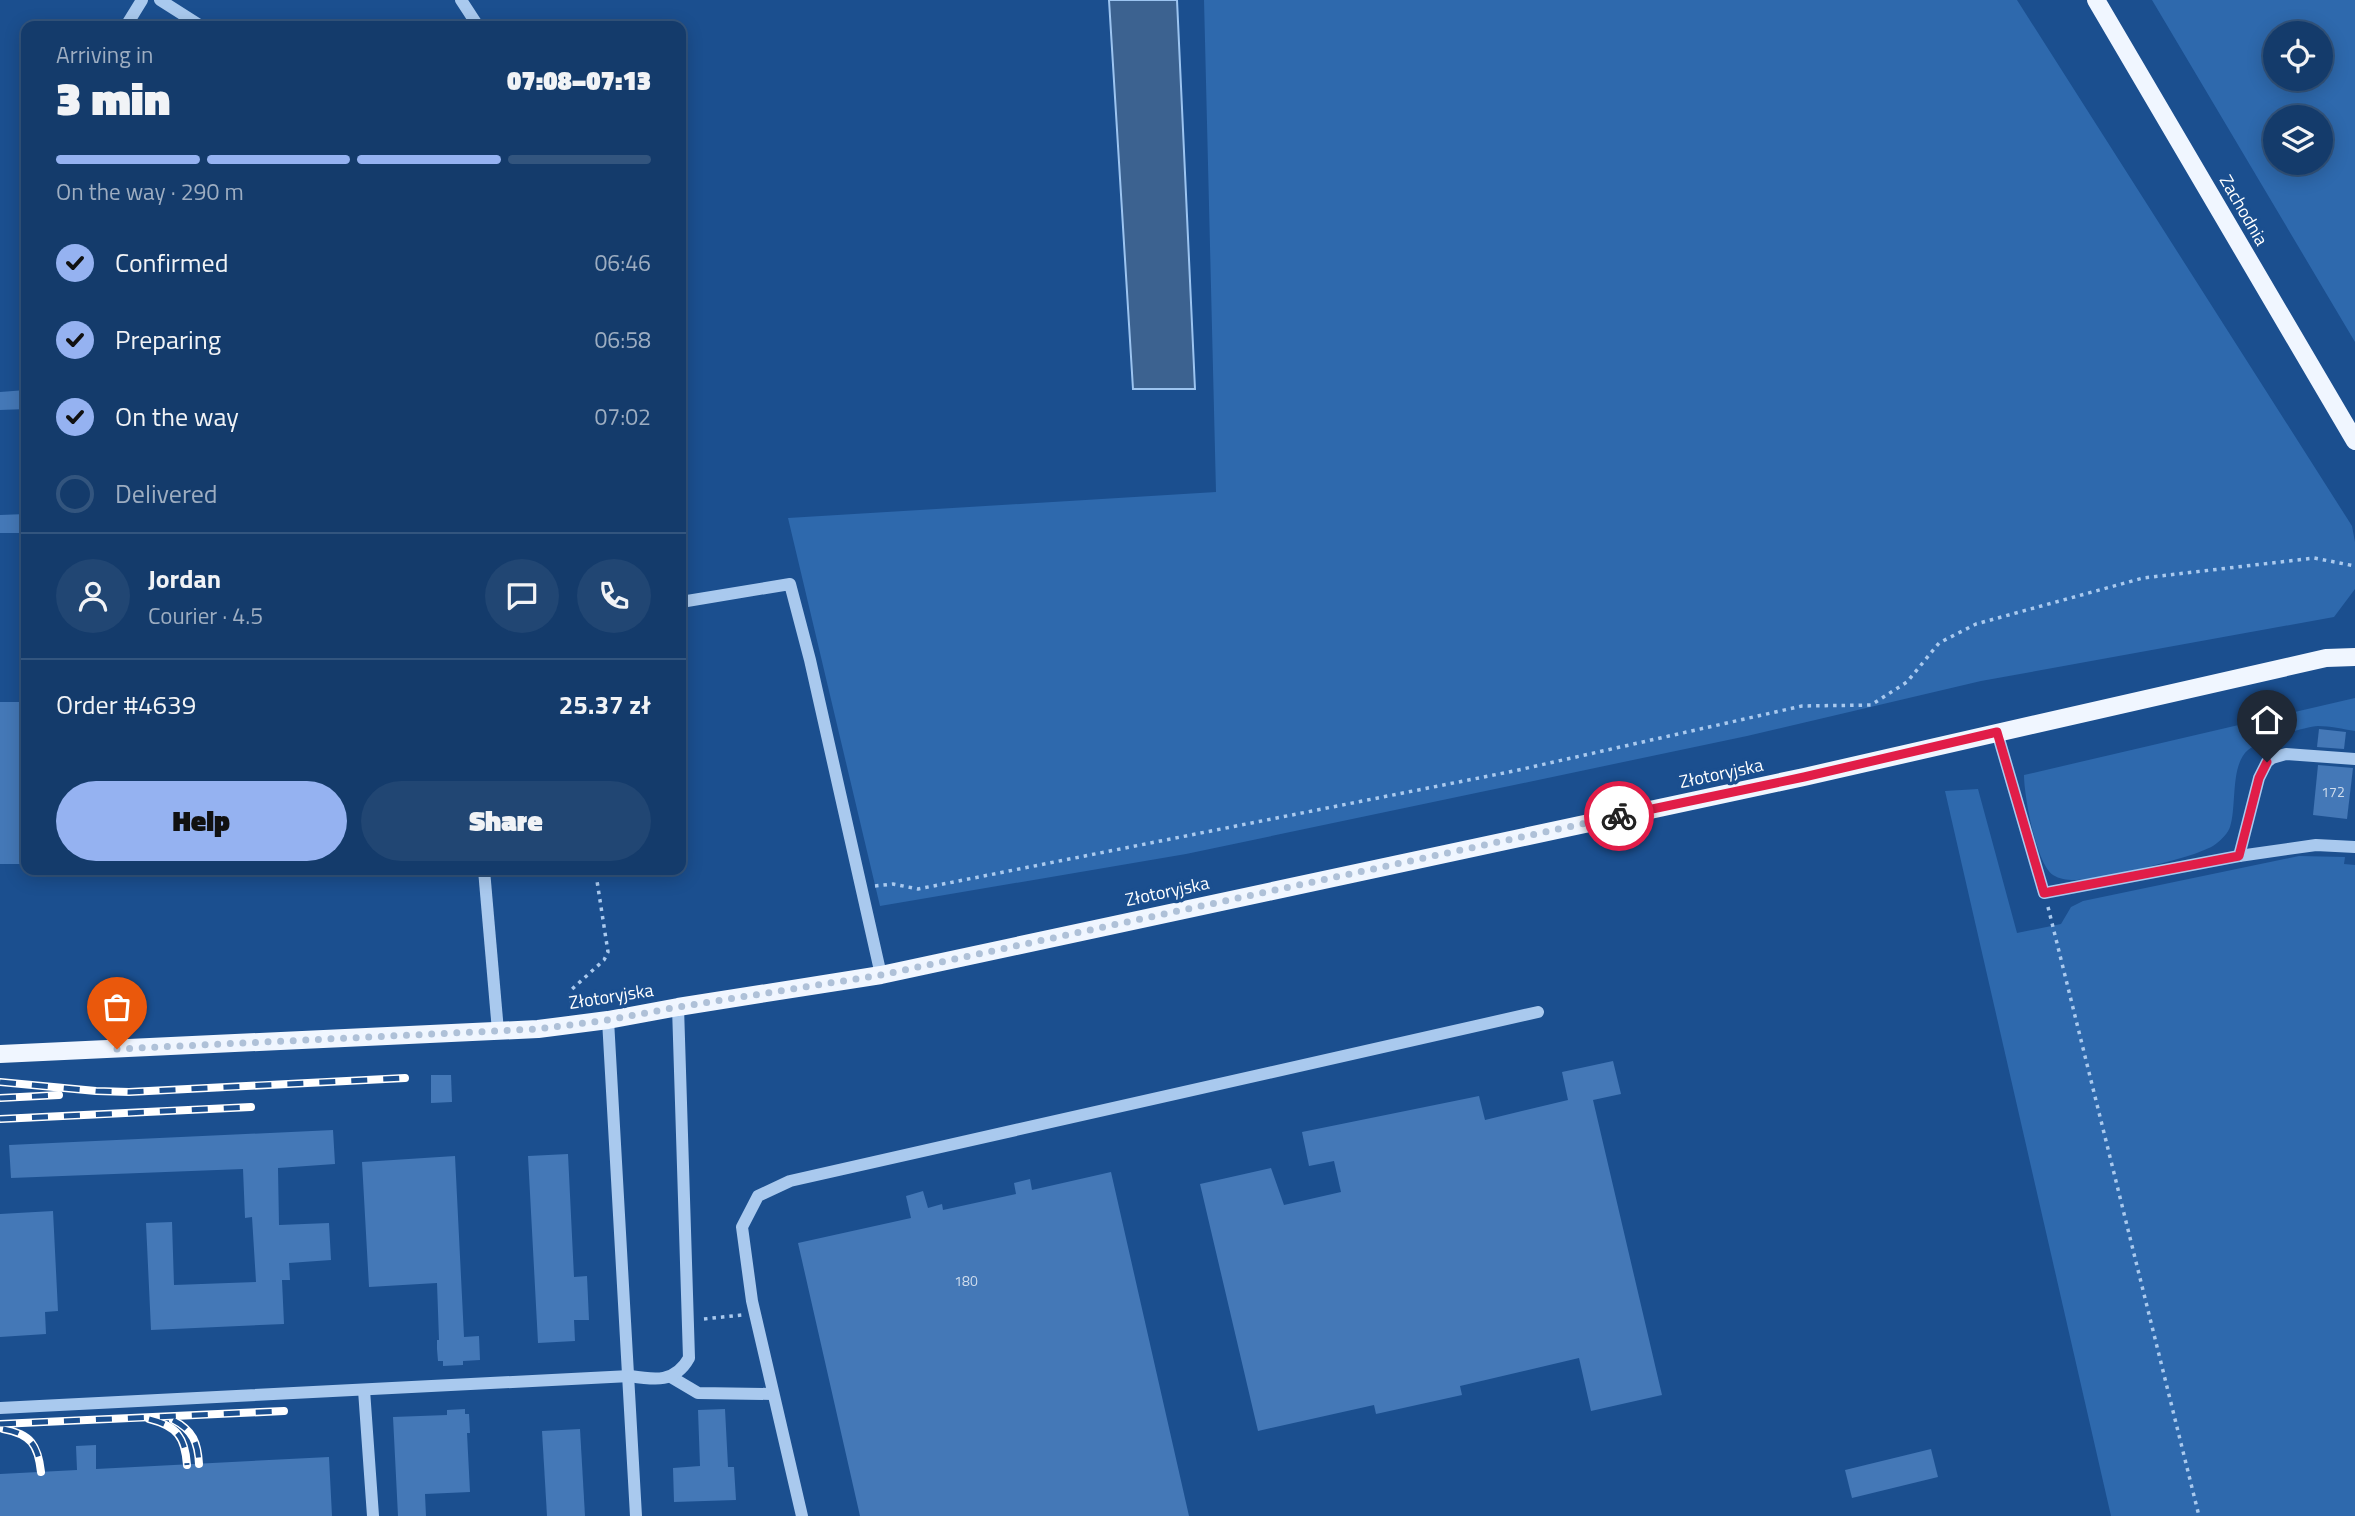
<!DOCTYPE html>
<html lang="en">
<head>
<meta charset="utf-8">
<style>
	body { margin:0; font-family:"Titillium Web",sans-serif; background:#214673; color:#f1f3f6; height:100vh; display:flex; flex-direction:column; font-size:26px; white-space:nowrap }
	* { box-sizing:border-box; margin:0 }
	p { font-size:23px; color:#9dadc1 }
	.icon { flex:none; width:38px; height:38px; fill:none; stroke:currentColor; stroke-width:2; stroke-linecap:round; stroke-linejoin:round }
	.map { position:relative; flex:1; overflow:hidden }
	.side { position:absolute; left:21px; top:21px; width:665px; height:854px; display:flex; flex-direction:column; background:#143b6b; border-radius:14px; box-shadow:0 4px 18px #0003,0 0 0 2px #33557e }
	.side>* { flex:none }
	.buttons { position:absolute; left:2263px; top:21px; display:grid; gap:14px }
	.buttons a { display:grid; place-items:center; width:70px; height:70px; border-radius:50%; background:#143b6b; box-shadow:0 4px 18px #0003,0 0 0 2px #33557e; font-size:35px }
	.pin { position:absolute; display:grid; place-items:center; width:60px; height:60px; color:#fff; margin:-72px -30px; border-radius:50% 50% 50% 0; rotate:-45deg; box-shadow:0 0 7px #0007 }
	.pin .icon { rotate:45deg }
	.courier { position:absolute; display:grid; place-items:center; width:70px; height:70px; margin:-35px; border:5px solid #e11d48; border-radius:50%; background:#fff; color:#222; box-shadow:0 2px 9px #0007 }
	.summary em { font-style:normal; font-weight:800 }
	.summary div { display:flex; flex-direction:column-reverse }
	.summary { display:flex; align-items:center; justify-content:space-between; height:119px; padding:0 35px }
	h1 { font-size:46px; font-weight:800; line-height:52px }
	.bar { display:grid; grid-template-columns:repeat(4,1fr); gap:10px 7px; align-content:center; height:84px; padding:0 35px }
	.bar i { height:9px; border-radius:5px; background:#33557e }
	.bar .active { background:#95b2f1 }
	.bar p { grid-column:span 4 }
	.line { display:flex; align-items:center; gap:18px; padding:0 35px; border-top:2px solid #33557e }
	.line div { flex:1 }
	.round { display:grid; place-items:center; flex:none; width:74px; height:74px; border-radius:37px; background:#214673 }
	ol { padding:0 35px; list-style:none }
	li { display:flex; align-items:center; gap:21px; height:77px }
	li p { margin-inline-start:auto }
	li .icon { padding:7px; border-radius:50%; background:#95b2f1; color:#111; stroke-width:4 }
	li:last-child { color:#9dadc1 }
	li i { width:38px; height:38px; border:4px solid #33557e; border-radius:50% }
	.action { display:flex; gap:14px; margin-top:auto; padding:14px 35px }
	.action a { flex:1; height:80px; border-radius:42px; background:#95b2f1; color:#111; font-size:28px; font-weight:800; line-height:80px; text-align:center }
	.action a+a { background:#214673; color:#f1f3f6 }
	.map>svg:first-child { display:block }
	.green { fill:#2e69ad; fill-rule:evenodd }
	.water { fill:#3c6290; stroke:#9cc4f0; stroke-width:2 }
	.building { fill:#4478b7 }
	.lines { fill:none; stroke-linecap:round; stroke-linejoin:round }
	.path { stroke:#a9c9ee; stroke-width:3.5; stroke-dasharray:3.5 5; stroke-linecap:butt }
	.minor { stroke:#a9c9ee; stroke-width:12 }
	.major { stroke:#f0f6ff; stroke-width:18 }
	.rail-casing { stroke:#fff; stroke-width:8 }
	.rail { stroke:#1b4f8f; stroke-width:5; stroke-dasharray:16; stroke-linecap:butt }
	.done { stroke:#afc1d8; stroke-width:7; stroke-dasharray:0 12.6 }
	.route { stroke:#e11d48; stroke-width:9 }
	.labels { text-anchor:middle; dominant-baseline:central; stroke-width:7; stroke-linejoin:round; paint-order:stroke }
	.number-label { font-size:14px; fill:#d0dded }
	.street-label { font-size:18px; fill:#fff; stroke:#1b4f8f }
</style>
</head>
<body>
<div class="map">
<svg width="2355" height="1516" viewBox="0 0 2355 1516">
	<rect width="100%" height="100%" fill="#1b4f8f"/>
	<g class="green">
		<path d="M1204 0H2017L2352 526 2355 542V589L2334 617 1981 681 1747 736 1186 854 880 906 788 518 1216 492Z"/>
		<path d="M2152 0H2355V342ZM2320 33V79H2275V33ZM2320 117V163H2275V117Z"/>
		<path d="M2355 698V731C2343 729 2330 726 2318 726 2303 727 2259 741 2248 750 2230 765 2237 806 2230 827 2228 833 2222 839 2217 843 2203 857 2096 880 2074 880 2067 880 2059 879 2053 875 2036 864 2024 795 2024 775Z"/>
		<path d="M1978 789 2017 933 2061 924 2071 907 2083 901 2299 856 2345 857 2344 864 2355 865V1516H2111L1945 791Z"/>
	</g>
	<path class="water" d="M1109 0H1177L1195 389H1133Z"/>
	<g class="building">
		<path d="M26 390V409L0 410V392Z"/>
		<path d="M26 514V533H0V515Z"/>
		<path d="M0 702H19L20 864H0Z"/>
		<path d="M2319 729 2346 732 2344 749 2317 747Z"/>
		<path d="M2318 765 2353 768 2347 819 2313 815Z"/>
		<path d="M1613 1061 1621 1094 1593 1100 1662 1395 1591 1411 1579 1358 1460 1386 1462 1395 1376 1414 1374 1405 1258 1431 1200 1184 1271 1168 1284 1205 1341 1192 1334 1161 1309 1166 1302 1132 1479 1096 1485 1120 1568 1100 1562 1072Z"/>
		<path d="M431 1075H451L452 1102 431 1103Z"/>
		<path d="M333 1130 335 1164 278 1168 279 1225 329 1223 331 1260 289 1263 290 1280H282L284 1324 151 1330 146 1223 172 1222 174 1285 256 1282 252 1217 245 1218 243 1169 11 1178 9 1145Z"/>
		<path d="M568 1154 574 1277 587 1276 589 1320H574L575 1341 538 1343 528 1156Z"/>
		<path d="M455 1156 464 1337 479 1336 480 1360 463 1361V1365L443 1366V1361H438L437 1349V1340H439L437 1283 369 1287 362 1162Z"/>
		<path d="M1111 1172 1189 1516H860L798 1243 911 1218 906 1196 923 1191 928 1208 942 1204 943 1210 1016 1194 1014 1183 1030 1179 1032 1190Z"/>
		<path d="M53 1211 58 1311 45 1312 46 1334 0 1337V1214Z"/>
		<path d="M465 1409V1414H469L470 1433H467L470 1492 425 1494 426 1516H398L393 1417 447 1415V1410Z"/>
		<path d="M725 1409 728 1467H734L736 1500 674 1502 673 1468 700 1466 698 1410Z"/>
		<path d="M580 1429 585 1516H547L542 1431Z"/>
		<path d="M96 1445V1469L329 1457 332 1516H0V1474L77 1470 76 1446Z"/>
		<path d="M1931 1449 1938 1477 1852 1498 1845 1470Z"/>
	</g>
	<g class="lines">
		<g class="path">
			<path d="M875 886 893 884 918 889 1514 771 1802 706 1871 705 1907 682 1939 643 1976 624 2143 578 2314 558 2355 566"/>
			<path d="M2048 907 2199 1516"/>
			<path d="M571 1005 570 991 604 960 608 952 597 881"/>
			<path d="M704 1319 742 1315"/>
		</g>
		<g class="minor">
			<path d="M160 0 201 26"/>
			<path d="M461 0 478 26"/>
			<path d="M126 26 142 0"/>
			<path d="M681 602 790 584 810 660 881 975"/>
			<path d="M1997 732 2044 893 2239 856 2316 845 2355 847"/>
			<path d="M2239 856 2259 778 2267 762 2272 758 2286 754 2355 759"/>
			<path d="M484 870 498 1031"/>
			<path d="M608 1020 636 1516"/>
			<path d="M671 1377 698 1393 773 1394"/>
			<path d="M364 1390 373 1516"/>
			<path d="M0 1408 630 1376C655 1380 675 1383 689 1358L678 1007"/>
			<path d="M802 1516 752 1301 742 1227 758 1196 790 1181 1538 1012"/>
		</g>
		<g class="major">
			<path d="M2096 0 2355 441"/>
			<path d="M0 1054 538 1029 608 1020 678 1007 881 975 1804 777 2326 658 2355 657"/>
		</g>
		<defs>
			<g id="rail">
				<path d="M0 1082 96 1091 129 1092 405 1078"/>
				<path d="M0 1098 59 1095"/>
				<path d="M0 1119 251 1107"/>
				<path d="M149 1419C177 1426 185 1437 187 1465"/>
				<path d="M173 1420C193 1430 198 1443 199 1464"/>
				<path d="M0 1424 284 1411"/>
				<path d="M3 1429C31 1434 38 1445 41 1472"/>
			</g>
		</defs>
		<use href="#rail" class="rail-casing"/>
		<use href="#rail" class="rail"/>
	</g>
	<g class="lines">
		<path class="done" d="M117 1049 538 1029 608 1020 678 1007 881 975 1619 816"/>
		<path class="route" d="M1619 816 1804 777 1997 732 2044 893 2239 856 2259 778 2267 762"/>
	</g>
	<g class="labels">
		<g class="number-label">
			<text x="2333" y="791">172</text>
			<text x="966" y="1280">180</text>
		</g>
		<g class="street-label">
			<text transform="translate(2244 210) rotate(60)">Zachodnia</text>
			<text transform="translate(1721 773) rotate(-12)">Złotoryjska</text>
			<text transform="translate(1167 891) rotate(-12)">Złotoryjska</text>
			<text transform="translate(611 996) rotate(-9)">Złotoryjska</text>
		</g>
	</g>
</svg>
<div class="buttons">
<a><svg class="icon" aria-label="locate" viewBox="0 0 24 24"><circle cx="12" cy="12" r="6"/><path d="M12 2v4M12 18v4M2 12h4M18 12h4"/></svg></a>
<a><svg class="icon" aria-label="layers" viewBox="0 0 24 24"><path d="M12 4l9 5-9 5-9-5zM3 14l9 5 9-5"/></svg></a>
</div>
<div class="pin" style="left:117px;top:1049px;background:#ea580c"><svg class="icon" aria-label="bag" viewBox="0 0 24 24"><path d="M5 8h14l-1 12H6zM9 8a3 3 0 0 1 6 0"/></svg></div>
<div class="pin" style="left:2267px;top:762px;background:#1f2937"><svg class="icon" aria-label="home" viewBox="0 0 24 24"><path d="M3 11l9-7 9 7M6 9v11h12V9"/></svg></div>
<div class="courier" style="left:1619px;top:816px"><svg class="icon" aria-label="bike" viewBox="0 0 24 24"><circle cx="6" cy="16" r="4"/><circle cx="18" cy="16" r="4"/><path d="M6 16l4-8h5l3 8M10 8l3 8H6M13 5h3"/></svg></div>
<section class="side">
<div class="summary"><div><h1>3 min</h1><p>Arriving in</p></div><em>07:08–07:13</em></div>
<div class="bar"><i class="active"></i><i class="active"></i><i class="active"></i><i></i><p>On the way · 290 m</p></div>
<ol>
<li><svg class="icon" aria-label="check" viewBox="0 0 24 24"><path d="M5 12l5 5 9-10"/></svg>Confirmed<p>06:46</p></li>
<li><svg class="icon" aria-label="check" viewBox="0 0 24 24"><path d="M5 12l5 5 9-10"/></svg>Preparing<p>06:58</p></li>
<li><svg class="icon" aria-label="check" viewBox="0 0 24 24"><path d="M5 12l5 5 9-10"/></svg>On the way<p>07:02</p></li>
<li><i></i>Delivered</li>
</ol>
<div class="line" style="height:126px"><a class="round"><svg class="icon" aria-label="person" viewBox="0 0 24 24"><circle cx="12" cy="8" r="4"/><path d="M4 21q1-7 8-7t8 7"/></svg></a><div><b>Jordan</b><p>Courier · 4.5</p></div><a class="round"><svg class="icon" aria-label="chat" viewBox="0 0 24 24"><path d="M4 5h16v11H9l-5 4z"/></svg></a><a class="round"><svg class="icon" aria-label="phone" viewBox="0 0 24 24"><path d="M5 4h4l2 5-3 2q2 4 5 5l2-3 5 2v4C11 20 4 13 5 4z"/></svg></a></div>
<div class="line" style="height:91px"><div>Order #4639</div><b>25.37 zł</b></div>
<div class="action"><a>Help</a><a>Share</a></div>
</section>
</div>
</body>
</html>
